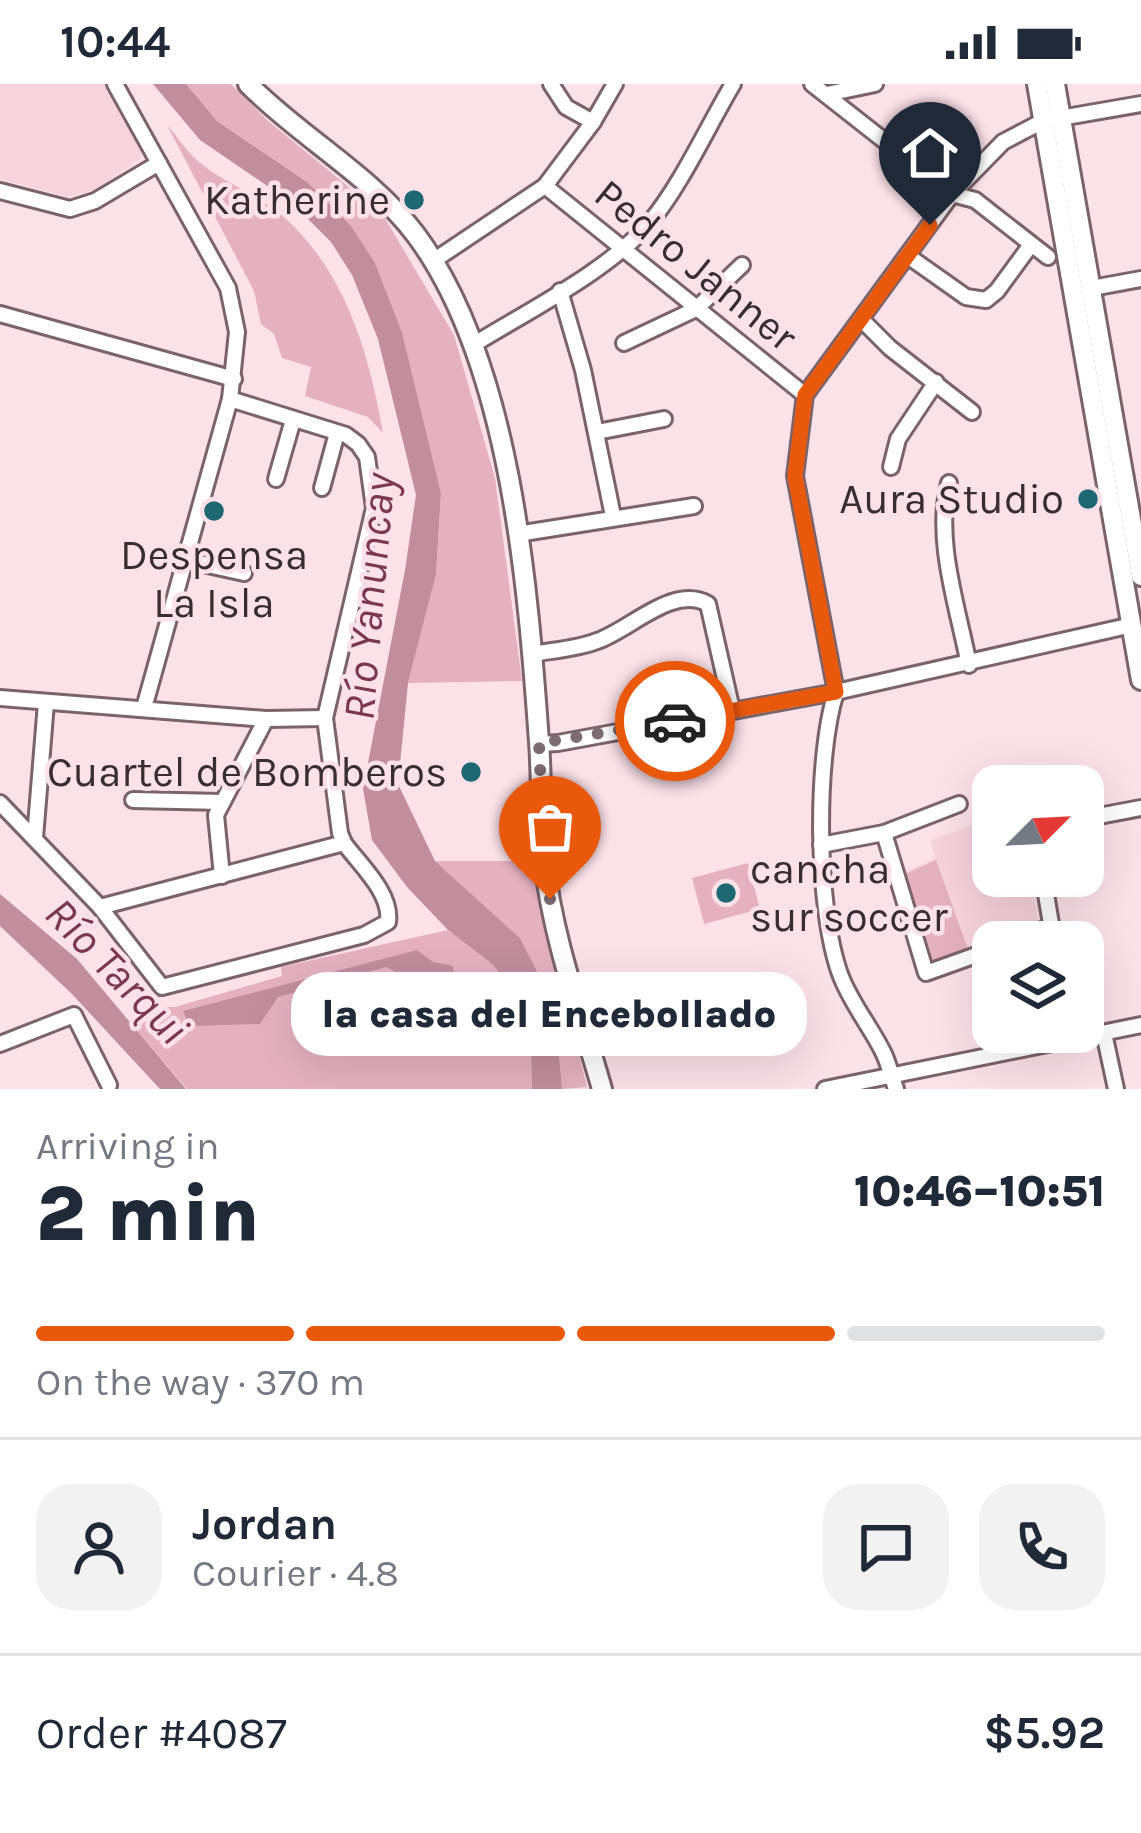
<!DOCTYPE html>
<html lang="en">
<head>
<meta charset="utf-8">
<style>
	body { margin:0; font-family:Karla,sans-serif; background:#f2f2f3; color:#1f2937; height:100vh; display:flex; flex-direction:column; font-size:45px; white-space:nowrap }
	* { box-sizing:border-box; margin:0 }
	p { font-size:39px; color:#747a83 }
	.icon { flex:none; width:66px; height:66px; fill:none; stroke:currentColor; stroke-width:2; stroke-linecap:round; stroke-linejoin:round }
	.map { position:relative; height:1005px; overflow:hidden }
	.drawer { display:flex; flex-direction:column; background:#fff; flex:1 }
	.drawer>* { flex:none }
	.needle { width:78px; rotate:66deg }
	.tools { position:absolute; left:972px; top:681px; display:grid; gap:24px }
	.tools a { display:grid; place-items:center; width:132px; height:132px; border-radius:24px; background:#fff; box-shadow:0 12px 48px #0002; font-size:60px }
	.pin { position:absolute; display:grid; place-items:center; width:102px; height:102px; color:#fff; margin:-123px -51px; border-radius:50% 50% 50% 0; rotate:-45deg; box-shadow:0 0 12px #0007 }
	.pin .icon { rotate:45deg }
	.courier { position:absolute; display:grid; place-items:center; width:120px; height:120px; margin:-60px; border:9px solid #ea580c; border-radius:50%; background:#fff; color:#222; box-shadow:0 3px 15px #0007 }
	.bubble { position:absolute; height:84px; border-radius:36px; background:#fff; box-shadow:0 12px 48px #0002; font-size:39px; font-weight:800; line-height:84px; text-align:center }
	.summary em { font-style:normal; font-weight:800 }
	.summary div { display:flex; flex-direction:column-reverse }
	.summary { display:flex; align-items:center; justify-content:space-between; height:204px; padding:0 36px }
	h1 { font-size:78px; font-weight:800; line-height:90px }
	.bar { display:grid; grid-template-columns:repeat(4,1fr); gap:18px 12px; align-content:center; height:144px; padding:0 36px }
	.bar i { height:15px; border-radius:9px; background:#e0e1e3 }
	.bar .active { background:#ea580c }
	.bar p { grid-column:span 4 }
	.line { display:flex; align-items:center; gap:30px; padding:0 36px; border-top:3px solid #e0e1e3 }
	.line div { flex:1 }
	.round { display:grid; place-items:center; flex:none; width:126px; height:126px; border-radius:36px; background:#f2f2f3 }
	.status { display:flex; justify-content:space-between; align-items:center; height:84px; padding:0 60px; background:#fff; direction:ltr }
	.status svg { height:33px; fill:currentColor }
	.map>svg:first-child { display:block }
	.built { fill:#f7d3dd }
	.green { fill:#e5b1c1 }
	.water { fill:#c28e9e }
	.lines { fill:none; stroke-linecap:round; stroke-linejoin:round }
	.street-casing { stroke:#7b636a; stroke-width:20 }
	.secondary-casing { stroke:#7b636a; stroke-width:24 }
	.street { stroke:#fff; stroke-width:14 }
	.secondary { stroke:#fff; stroke-width:18 }
	.done { stroke:#7d6c71; stroke-width:12; stroke-dasharray:0 21.6 }
	.route { stroke:#ea580c; stroke-width:15 }
	.poi-dot { fill:#1e6873; stroke:#fce1e9; stroke-width:4.5 }
	.labels { text-anchor:middle; dominant-baseline:central; stroke-width:9; stroke-linejoin:round; paint-order:stroke }
	.poi-label { font-size:42px; fill:#382d30; stroke:#fce1e9; text-anchor:end }
	.street-label { font-size:42px; fill:#382d30; stroke:#fce1e9 }
	.water-label { font-size:45px; font-style:italic; fill:#7b3850; stroke:#fce1e9 }
</style>
</head>
<body>
<div class="status"><b>10:44</b><svg viewBox="0 0 49 12"><path d="M0 12V9h3v3zM5 12V6h3v6zM10 12V3h3v9zM15 12V0h3v12zM26 1h20v11H26zM47 4h2v5h-2z"/></svg></div>
<div class="map">
<svg width="1141" height="1005" viewBox="0 0 1141 1005">
	<rect width="100%" height="100%" fill="#fce1e9"/>
	<g class="built">
		<path d="M0 0H107L141 61V74L97 105 69 113 0 95Z"/>
		<path d="M993 734V792H1030L1039 841 927 881 903 789 935 774 931 756Z"/>
	</g>
	<g class="green">
		<path d="M186 0H231L267 36 383 131 454 251 495 394 522 597 408 599 436 491 441 409 402 248 375 179 307 98 217 37Z"/>
		<path d="M167 41C177 52 186 67 198 77 223 99 258 110 284 133 346 189 369 269 383 349L368 333 305 312 311 283 282 274 274 250 261 240 254 207Z"/>
		<path d="M936 776 970 871 928 882 905 790Z"/>
		<path d="M435 777H535L542 821 587 1003 562 1005 555 922 520 854Z"/>
		<path d="M748 779 760 825 704 840 692 794Z"/>
		<path d="M448 846 492 880 530 929 532 1005H187L129 937 165 923H175L282 892 281 883Z"/>
	</g>
	<g class="water">
		<path d="M153 0H186L217 37 307 98 351 142 375 179 402 248 441 409 436 491 408 599 398 700 435 777 520 854 555 922 562 1005H532L530 928 492 880 448 846 407 803 372 756 363 705 405 486 416 411 378 255 352 191 331 158 291 118 200 56Z"/>
		<path d="M0 810 77 875 186 1005H160L72 910 0 842Z"/>
		<path d="M417 866 433 878 453 882 455 899 425 903 386 883 278 913 260 940 189 942 183 927Z"/>
	</g>
	<g class="lines">
		<defs>
			<g id="street">
				<path d="M115 0 228 204 237 248 230 315 144 624"/>
				<path d="M551 0 566 23 593 38"/>
				<path d="M812 0 952 110 975 116 1048 173"/>
				<path d="M827 10 875 0"/>
				<path d="M545 102 805 311"/>
				<path d="M0 107 70 125 95 117 159 79"/>
				<path d="M908 172 966 213 986 216 997 207 1030 162"/>
				<path d="M433 177 545 102 593 38 615 0"/>
				<path d="M1092 204 1141 195"/>
				<path d="M560 207 583 286 613 432"/>
				<path d="M0 230 234 295"/>
				<path d="M862 236 890 264 972 328"/>
				<path d="M624 259 696 225 742 181"/>
				<path d="M473 261C526 228 612 185 651 137 681 101 708 42 733 0"/>
				<path d="M597 348 664 335"/>
				<path d="M891 383 898 355 936 298"/>
				<path d="M276 395 293 336"/>
				<path d="M949 399C934 455 958 524 969 581"/>
				<path d="M322 404 337 349"/>
				<path d="M517 450 694 422"/>
				<path d="M185 476 244 489"/>
				<path d="M532 570C554 566 577 565 597 557 630 546 673 500 708 520L732 626"/>
				<path d="M0 614 266 635 325 634"/>
				<path d="M539 660 558 659 836 608 1132 541"/>
				<path d="M133 716 222 718"/>
				<path d="M0 719 100 823 162 903 364 851 388 838C392 809 360 781 344 759L340 749 325 634 374 424 367 373 358 360 346 351 230 315"/>
				<path d="M1083 735 1141 724"/>
				<path d="M884 749 926 889 993 865"/>
				<path d="M35 754 46 619"/>
				<path d="M821 761 884 749 959 720"/>
				<path d="M222 792 216 731 266 635"/>
				<path d="M1043 792 1054 858"/>
				<path d="M100 823 344 759"/>
				<path d="M1011 858 1052 842"/>
				<path d="M580 925 677 898"/>
				<path d="M1104 949 1116 1005"/>
				<path d="M0 960 74 931 109 1001"/>
				<path d="M825 1005 1141 941"/>
				<path d="M896 1005C892 994 889 981 884 970 871 943 850 918 840 890 816 823 815 675 836 608L795 392 805 311 952 110 1003 58 1043 37 1141 20"/>
			</g>
			<g id="secondary">
				<path d="M248 0C300 53 371 91 416 151 511 279 528 503 539 658 542 697 540 737 544 776 552 853 581 931 602 1005"/>
				<path d="M1037 0 1141 596"/>
				<path d="M1055 0 1141 492"/>
			</g>
		</defs>
		<use href="#street" class="street-casing"/>
		<use href="#secondary" class="secondary-casing"/>
		<use href="#street" class="street"/>
		<use href="#secondary" class="secondary"/>
	</g>
	<g class="lines">
		<path class="done" d="M550 815 544 776 539 659 675 637"/>
		<path class="route" d="M675 637 836 608 795 392 805 311 930 141"/>
	</g>
	<g class="poi-dot">
		<circle cx="414" cy="116" r="12"/>
		<circle cx="1088" cy="415" r="12"/>
		<circle cx="214" cy="427" r="12"/>
		<circle cx="471" cy="688" r="12"/>
		<circle cx="726" cy="809" r="12"/>
	</g>
	<g class="labels">
		<g class="poi-label">
			<text x="390" y="116">Katherine</text>
			<text x="1064" y="415">Aura Studio</text>
			<text x="214" y="471" text-anchor="middle">Despensa<tspan x="214" dy="48">La Isla</tspan></text>
			<text x="447" y="688">Cuartel de Bomberos</text>
			<text x="750" y="785" text-anchor="start">cancha<tspan x="750" dy="48">sur soccer</tspan></text>
		</g>
		<g class="street-label">
			<text transform="translate(696 181) rotate(39)">Pedro Janner</text>
		</g>
		<g class="water-label">
			<text transform="translate(369 513) rotate(-85)">Río Yanuncay</text>
			<text transform="translate(117 887) rotate(46)">Río Tarqui</text>
		</g>
	</g>
</svg>
<div class="tools">
<a><svg class="needle" viewBox="-14 -14 28 28"><path d="M0-13l5 13h-10z" fill="#e53935"/><path d="M0 13l5-13h-10z" fill="#747a83"/></svg></a>
<a><svg class="icon" aria-label="layers" viewBox="0 0 24 24"><path d="M12 4l9 5-9 5-9-5zM3 14l9 5 9-5"/></svg></a>
</div>
<div class="pin" style="left:550px;top:815px;background:#ea580c"><svg class="icon" aria-label="bag" viewBox="0 0 24 24"><path d="M5 8h14l-1 12H6zM9 8a3 3 0 0 1 6 0"/></svg></div>
<div class="pin" style="left:930px;top:141px;background:#1f2937"><svg class="icon" aria-label="home" viewBox="0 0 24 24"><path d="M3 11l9-7 9 7M6 9v11h12V9"/></svg></div>
<div class="courier" style="left:675px;top:637px"><svg class="icon" aria-label="car" viewBox="0 0 24 24"><path d="M5 17H2v-5l4-1 3-4h7l3 4 3 1v5h-3M9 17h6M6 11h13"/><circle cx="7" cy="17" r="2"/><circle cx="17" cy="17" r="2"/></svg></div>
<div class="bubble" style="left:291px;top:888px;width:516px">la casa del Encebollado</div>
</div>
<section class="drawer">
<div class="summary"><div><h1>2 min</h1><p>Arriving in</p></div><em>10:46–10:51</em></div>
<div class="bar"><i class="active"></i><i class="active"></i><i class="active"></i><i></i><p>On the way · 370 m</p></div>
<div class="line" style="height:216px"><a class="round"><svg class="icon" aria-label="person" viewBox="0 0 24 24"><circle cx="12" cy="8" r="4"/><path d="M4 21q1-7 8-7t8 7"/></svg></a><div><b>Jordan</b><p>Courier · 4.8</p></div><a class="round"><svg class="icon" aria-label="chat" viewBox="0 0 24 24"><path d="M4 5h16v11H9l-5 4z"/></svg></a><a class="round"><svg class="icon" aria-label="phone" viewBox="0 0 24 24"><path d="M5 4h4l2 5-3 2q2 4 5 5l2-3 5 2v4C11 20 4 13 5 4z"/></svg></a></div>
<div class="line" style="height:156px"><div>Order #4087</div><b>$5.92</b></div>
</section>
</body>
</html>
